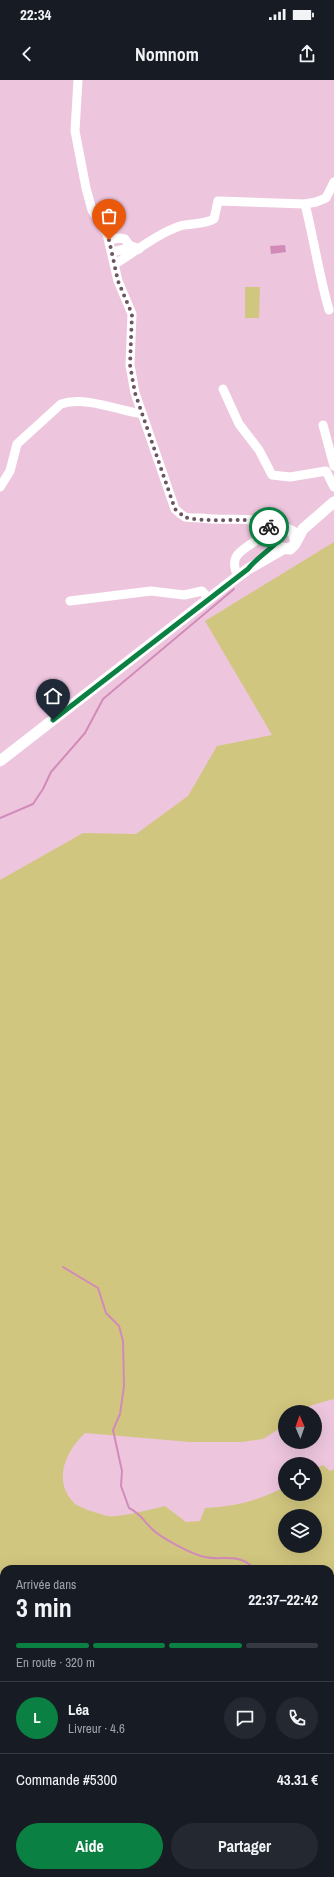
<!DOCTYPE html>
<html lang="fr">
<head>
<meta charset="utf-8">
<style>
	body { margin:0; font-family:"Archivo Narrow",sans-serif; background:#242831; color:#f1f3f6; height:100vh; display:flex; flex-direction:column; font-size:15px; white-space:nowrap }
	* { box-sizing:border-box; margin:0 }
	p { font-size:13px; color:#9ea1a6 }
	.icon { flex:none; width:22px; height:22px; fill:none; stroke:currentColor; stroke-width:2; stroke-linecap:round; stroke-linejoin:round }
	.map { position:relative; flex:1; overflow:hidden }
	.side { position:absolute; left:0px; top:1485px; width:334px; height:312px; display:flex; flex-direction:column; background:#171b24; border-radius:12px 12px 0 0; box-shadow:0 4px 16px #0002 }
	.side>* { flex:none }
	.needle { width:26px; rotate:358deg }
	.tools { position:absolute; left:278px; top:1325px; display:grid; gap:8px }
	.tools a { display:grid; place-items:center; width:44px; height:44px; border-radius:50%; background:#171b24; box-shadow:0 4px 16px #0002; font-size:20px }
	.pin { position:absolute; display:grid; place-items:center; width:34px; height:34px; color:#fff; margin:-41px -17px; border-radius:50% 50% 50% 0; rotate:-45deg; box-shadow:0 0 4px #0007 }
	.pin .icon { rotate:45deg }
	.courier { position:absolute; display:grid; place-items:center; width:40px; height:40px; margin:-20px; border:3px solid #0b8043; border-radius:50%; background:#fff; color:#222; box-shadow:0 1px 5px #0007 }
	.headline em { font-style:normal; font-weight:800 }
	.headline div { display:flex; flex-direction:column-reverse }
	.headline { display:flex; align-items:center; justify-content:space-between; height:68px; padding:0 16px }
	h1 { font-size:26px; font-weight:800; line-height:30px }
	.bar { display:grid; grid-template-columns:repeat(4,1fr); gap:6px 4px; align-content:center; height:48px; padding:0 16px }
	.bar i { height:5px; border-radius:3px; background:#363941 }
	.bar .current { background:#0b8043 }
	.bar p { grid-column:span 4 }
	.line { display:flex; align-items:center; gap:10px; padding:0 16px; border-top:1px solid #363941 }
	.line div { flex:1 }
	.round { display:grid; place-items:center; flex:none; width:42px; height:42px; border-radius:21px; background:#242831 }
	.primary-button { display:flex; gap:8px; margin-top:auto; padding:8px 16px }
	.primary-button a { flex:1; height:46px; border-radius:24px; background:#0b8043; color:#fff; font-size:16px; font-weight:800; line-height:46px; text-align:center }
	.primary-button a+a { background:#242831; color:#f1f3f6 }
	.status { display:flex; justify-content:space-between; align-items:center; height:28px; padding:0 20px; background:#171b24; direction:ltr }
	.status svg { height:11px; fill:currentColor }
	header { display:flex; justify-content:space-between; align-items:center; height:52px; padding:0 16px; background:#171b24; font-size:18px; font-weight:800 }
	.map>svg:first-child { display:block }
	.green { fill:#d1c67f; fill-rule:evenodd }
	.water { fill:#d28bb9 }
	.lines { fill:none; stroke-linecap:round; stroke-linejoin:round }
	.stream { stroke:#d28bb9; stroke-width:2 }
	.canal { stroke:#d28bb9; stroke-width:7 }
	.minor { stroke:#fff; stroke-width:9 }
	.major { stroke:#fff; stroke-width:11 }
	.done { stroke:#6c5563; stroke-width:4; stroke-dasharray:0 7.2 }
	.route { stroke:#0b8043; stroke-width:5 }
</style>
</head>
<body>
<div class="status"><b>22:34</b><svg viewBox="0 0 49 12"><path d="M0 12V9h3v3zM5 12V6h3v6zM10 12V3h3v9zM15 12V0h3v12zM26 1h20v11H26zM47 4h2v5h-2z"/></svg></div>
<header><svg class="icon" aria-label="back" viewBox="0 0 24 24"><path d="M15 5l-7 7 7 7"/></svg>Nomnom<svg class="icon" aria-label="share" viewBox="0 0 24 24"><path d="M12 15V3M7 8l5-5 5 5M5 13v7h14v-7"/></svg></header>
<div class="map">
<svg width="334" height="1797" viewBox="0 0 334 1797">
	<rect width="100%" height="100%" fill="#edc6de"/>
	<g class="green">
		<path d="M245 207H260L259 238H245Z"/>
		<path d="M334 462V1319L312 1325 302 1332H285V1345L263 1359 242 1362H190L85 1353C66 1371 52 1400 74 1423 77 1427 102 1435 108 1436 117 1438 153 1429 165 1426L186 1442 200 1441 205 1428C236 1426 257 1421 285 1407V1414H315V1389L323 1385 330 1391 334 1389V1788L330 1791V1489H4V1734L0 1735V800L83 753 136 754 188 716 217 666 272 655 205 541ZM285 1436H315V1466H285Z"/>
		<path d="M0 1771 4 1772V1793H35L39 1797H0Z"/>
		<path d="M46 1793H100L105 1797H53Z"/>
	</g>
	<path class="water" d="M285 165 286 172 271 174 270 166Z"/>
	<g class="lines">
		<g class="stream">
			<path d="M0 738 33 724 43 709 51 692 85 653 103 619 234 509"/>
			<path d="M63 1187 98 1208 106 1233 119 1246 123 1261 124 1306 120 1334 113 1350 122 1391 121 1406 129 1428C141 1434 142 1439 151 1448 159 1457 193 1475 205 1477 222 1481 240 1472 254 1489"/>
			<path d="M0 1782 4 1781"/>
			<path d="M79 1793 86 1797"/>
			<path d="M118 1797 119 1796"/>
			<path d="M310 1797 311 1793"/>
		</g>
		<g class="canal">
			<path d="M0 1722H4"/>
			<path d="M114 1793 122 1797"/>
		</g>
		<g class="minor">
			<path d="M78 0 75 51 86 108 92 130 107 154 118 201 132 234 130 285 135 313 175 429C178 432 182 435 185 437 189 438 196 438 201 438 229 442 258 434 284 449"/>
			<path d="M305 124C314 160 319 195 329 230"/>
			<path d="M109 160 119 158 125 159 129 165 139 169"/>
			<path d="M112 172 125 169 129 165"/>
			<path d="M115 184C136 171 157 154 180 146 192 143 202 145 214 139L218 121 305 124 316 122 326 118 334 102"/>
			<path d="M223 309 239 344 259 370 272 395 290 397 326 391 334 407"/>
			<path d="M323 345 334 386"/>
			<path d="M0 407 10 391 17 364 61 324C85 316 117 330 142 334"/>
			<path d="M265 441 276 457"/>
			<path d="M238 497C228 474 241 472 258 459"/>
			<path d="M70 521 151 511 184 515 202 511 209 519"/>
		</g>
		<g class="major">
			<path d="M296 461 293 452 287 449 281 450 276 457V463L280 468 290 469 295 464 303 449 334 422"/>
			<path d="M0 681 228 504 248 489 283 469"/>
		</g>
	</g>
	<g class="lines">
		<path class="done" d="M109 160 118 201 132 234 130 285 135 313 175 429C178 432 182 435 185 437 201 443 244 438 265 441L269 447"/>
		<path class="route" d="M53 640 248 489C256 479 267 472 276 463V457L269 447"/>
	</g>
</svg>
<div class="tools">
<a><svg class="needle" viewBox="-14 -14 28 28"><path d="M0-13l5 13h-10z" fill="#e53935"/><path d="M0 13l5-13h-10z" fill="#9ea1a6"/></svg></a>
<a><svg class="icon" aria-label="locate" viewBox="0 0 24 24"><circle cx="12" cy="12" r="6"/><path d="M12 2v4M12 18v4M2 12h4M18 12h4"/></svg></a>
<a><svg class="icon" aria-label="layers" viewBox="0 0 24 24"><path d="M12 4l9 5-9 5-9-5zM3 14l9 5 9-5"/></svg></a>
</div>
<div class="pin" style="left:109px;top:160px;background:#ea580c"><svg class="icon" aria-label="bag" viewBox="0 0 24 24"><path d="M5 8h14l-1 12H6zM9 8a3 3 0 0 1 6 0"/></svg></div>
<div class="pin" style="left:53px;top:640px;background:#1f2937"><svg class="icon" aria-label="home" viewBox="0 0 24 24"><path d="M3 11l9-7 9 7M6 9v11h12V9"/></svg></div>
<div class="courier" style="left:269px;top:447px"><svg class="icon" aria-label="bike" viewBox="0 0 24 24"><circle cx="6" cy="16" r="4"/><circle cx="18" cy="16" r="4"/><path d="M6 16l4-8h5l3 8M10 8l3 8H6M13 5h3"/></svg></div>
<section class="side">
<div class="headline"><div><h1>3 min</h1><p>Arrivée dans</p></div><em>22:37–22:42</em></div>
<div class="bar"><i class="current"></i><i class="current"></i><i class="current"></i><i></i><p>En route · 320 m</p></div>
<div class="line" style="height:72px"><b class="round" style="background:#0b8043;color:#fff">L</b><div><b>Léa</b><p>Livreur · 4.6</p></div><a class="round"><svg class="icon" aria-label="chat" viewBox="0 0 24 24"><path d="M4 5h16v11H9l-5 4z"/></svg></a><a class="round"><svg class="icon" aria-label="phone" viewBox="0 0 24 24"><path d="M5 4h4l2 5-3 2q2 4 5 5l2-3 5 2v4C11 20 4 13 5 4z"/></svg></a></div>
<div class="line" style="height:52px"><div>Commande #5300</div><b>43.31 €</b></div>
<div class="primary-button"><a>Aide</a><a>Partager</a></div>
</section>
</div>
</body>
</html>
